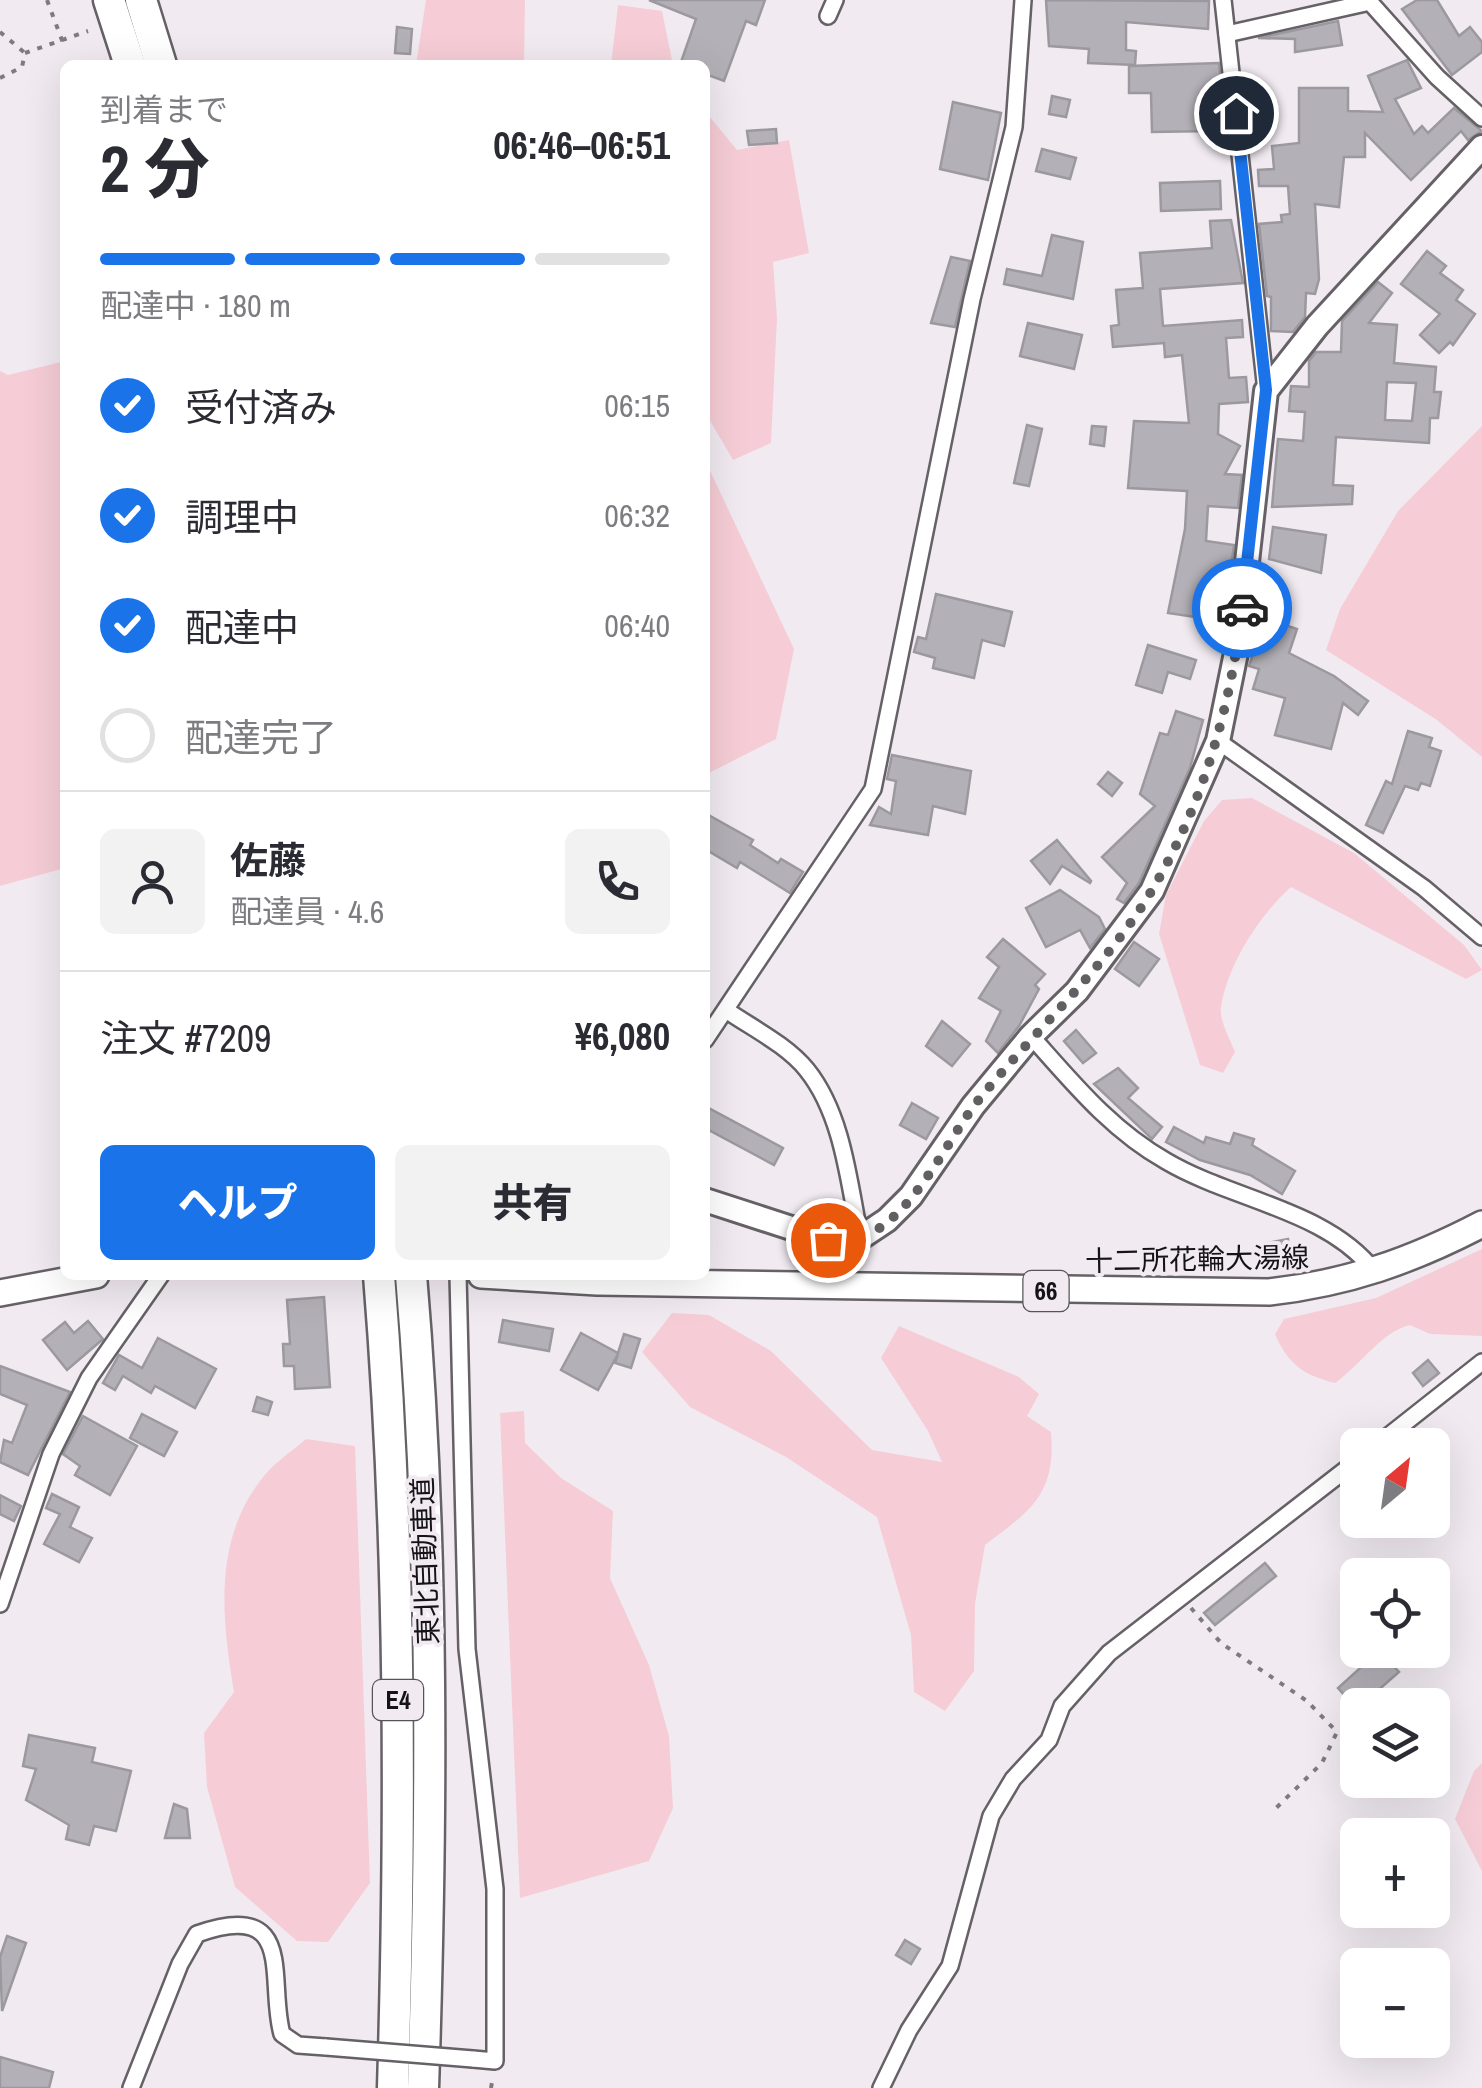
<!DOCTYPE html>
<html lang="ja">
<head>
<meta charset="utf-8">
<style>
	body { margin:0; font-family:"Archivo Narrow","Noto Sans JP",sans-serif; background:#f2f2f3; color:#2b2b33; height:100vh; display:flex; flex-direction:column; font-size:38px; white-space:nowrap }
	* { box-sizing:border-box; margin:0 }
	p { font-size:32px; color:#7c7c81 }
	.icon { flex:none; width:55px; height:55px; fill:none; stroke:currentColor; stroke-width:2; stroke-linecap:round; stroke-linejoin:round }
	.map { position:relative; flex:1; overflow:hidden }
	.drawer { position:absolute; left:60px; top:60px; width:650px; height:1220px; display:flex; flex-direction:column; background:#fff; border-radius:15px; box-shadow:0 10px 40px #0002 }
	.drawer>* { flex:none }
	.needle { width:65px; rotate:29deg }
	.tools { position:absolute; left:1340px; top:1428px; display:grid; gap:20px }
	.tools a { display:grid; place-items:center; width:110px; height:110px; border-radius:15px; background:#fff; box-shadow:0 10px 40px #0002; font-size:50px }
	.pin { position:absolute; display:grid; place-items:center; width:85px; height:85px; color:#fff; margin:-42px; border:5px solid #fff; border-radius:50%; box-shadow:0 2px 10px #0007 }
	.courier { position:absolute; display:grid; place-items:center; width:100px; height:100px; margin:-50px; border:8px solid #1a73e8; border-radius:50%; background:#fff; color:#222; box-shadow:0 2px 12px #0007 }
	.overview em { font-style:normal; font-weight:800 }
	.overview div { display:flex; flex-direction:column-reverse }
	.overview { display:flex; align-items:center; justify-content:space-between; height:170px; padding:0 40px }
	h1 { font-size:65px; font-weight:800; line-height:75px }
	.bar { display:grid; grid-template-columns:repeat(4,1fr); gap:15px 10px; align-content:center; height:120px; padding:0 40px }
	.bar i { height:12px; border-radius:8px; background:#e1e1e2 }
	.bar .selected { background:#1a73e8 }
	.bar p { grid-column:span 4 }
	.line { display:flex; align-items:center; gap:25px; padding:0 40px; border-top:2px solid #e1e1e2 }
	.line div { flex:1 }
	.round { display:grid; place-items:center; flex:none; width:105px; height:105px; border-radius:15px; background:#f2f2f3 }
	ol { padding:0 40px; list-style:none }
	li { display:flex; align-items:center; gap:30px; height:110px }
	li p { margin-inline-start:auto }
	li .icon { padding:10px; border-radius:50%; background:#1a73e8; color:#fff; stroke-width:4 }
	li:last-child { color:#7c7c81 }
	li i { width:55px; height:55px; border:5px solid #e1e1e2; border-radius:50% }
	.cta { display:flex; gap:20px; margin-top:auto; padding:20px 40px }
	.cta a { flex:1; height:115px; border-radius:15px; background:#1a73e8; color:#fff; font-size:40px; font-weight:800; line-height:115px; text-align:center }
	.cta a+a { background:#f2f2f3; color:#2b2b33 }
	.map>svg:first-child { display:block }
	.green { fill:#f6cdd6 }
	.building { fill:#b3b0b7; stroke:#9b999f; stroke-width:2.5; fill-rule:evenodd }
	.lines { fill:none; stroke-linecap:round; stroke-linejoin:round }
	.street-casing { stroke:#666166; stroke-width:20 }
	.secondary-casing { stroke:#666166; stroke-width:28 }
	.primary-casing { stroke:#666166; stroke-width:30 }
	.highway-casing { stroke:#666166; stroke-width:35 }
	.path { stroke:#7e7a7e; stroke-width:4; stroke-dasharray:5 8; stroke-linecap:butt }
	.street { stroke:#fff; stroke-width:15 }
	.secondary { stroke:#fff; stroke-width:22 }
	.primary { stroke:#fff; stroke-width:25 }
	.highway { stroke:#fff; stroke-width:30 }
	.street-bridge-casing { stroke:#666166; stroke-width:20; stroke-linecap:butt }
	.street-bridge { stroke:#fff; stroke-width:15 }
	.done { stroke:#625f62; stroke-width:10; stroke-dasharray:0 18 }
	.route { stroke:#1a73e8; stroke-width:12 }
	.labels { text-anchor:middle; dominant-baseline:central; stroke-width:8; stroke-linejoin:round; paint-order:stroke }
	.shield { fill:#f1ebf1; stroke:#575457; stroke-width:2.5 }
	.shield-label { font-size:25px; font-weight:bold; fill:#151315 }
	.street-label { font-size:28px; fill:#151315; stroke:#f1ebf1 }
</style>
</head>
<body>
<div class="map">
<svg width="1482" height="2088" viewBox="0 0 1482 2088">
	<rect width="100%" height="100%" fill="#f1ebf1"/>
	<g class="green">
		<path d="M426 0H525L524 65H416Z"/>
		<path d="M618 5 662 11 673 65H611Z"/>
		<path d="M705 111 737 150 789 140 809 253 773 262 777 318 771 443 733 460 705 412Z"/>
		<path d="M65 361V868L0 886V371L8 375Z"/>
		<path d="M1482 426V757L1437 720 1326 650 1340 609 1398 511Z"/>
		<path d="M705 460 794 649 776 739 705 775Z"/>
		<path d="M1252 798 1354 853 1464 945 1482 970 1466 979 1291 887C1259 916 1228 964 1221 1007 1219 1020 1230 1039 1235 1052L1223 1073 1200 1065 1159 934 1166 895 1204 821 1222 800Z"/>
		<path d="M1482 1249V1336L1430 1334 1410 1325C1381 1332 1363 1363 1335 1383 1303 1375 1288 1364 1275 1334L1284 1319 1376 1298Z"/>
		<path d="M672 1313 709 1315 771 1351 872 1450 942 1462 928 1431 881 1358 899 1326 1019 1377 1039 1394 1027 1416 1051 1432C1056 1495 1031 1510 985 1545L975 1604 974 1671 945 1711 914 1692 911 1635 877 1517 786 1457 690 1407 642 1352Z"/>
		<path d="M524 1411 525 1443 561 1478 613 1511 610 1578 649 1665 669 1736 673 1808 649 1861 520 1898 500 1413Z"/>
		<path d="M306 1439 355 1446 370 1883 328 1942 297 1941 235 1887 207 1787 204 1733 234 1692C222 1620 213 1543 260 1481 271 1465 291 1452 306 1439Z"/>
		<path d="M1482 1763V1871L1455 1819 1474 1771Z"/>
	</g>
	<g class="building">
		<path d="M649 0H765L756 25 746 21 724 81 705 74V65H680L696 19Z"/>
		<path d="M1046 0 1209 1 1208 29 1126 22V50L1136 51 1135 65 1088 63 1089 49 1049 46Z"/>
		<path d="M1417 0H1437L1459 36 1470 27 1482 42V52L1452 75 1402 9Z"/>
		<path d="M1338 21 1342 45 1295 52V39L1258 38Z"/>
		<path d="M397 27 412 29 410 54 395 53Z"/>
		<path d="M1407 60 1421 88 1395 99 1414 134 1422 126 1428 133 1454 108 1482 131 1468 140 1461 131 1411 180 1365 133V157H1344L1339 207 1315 204 1319 279 1315 294 1306 293 1305 317 1293 332 1271 331V297L1267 296 1259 224 1282 222 1281 215 1290 214 1288 186H1259L1258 170 1274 169 1272 146 1299 143V88H1348V111L1383 112 1368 76Z"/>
		<path d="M1219 63 1221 83 1212 84 1213 131 1152 132 1151 93H1129V66Z"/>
		<path d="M1052 96 1070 100 1066 117 1049 114Z"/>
		<path d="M953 102 1001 113 988 180 940 169Z"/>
		<path d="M776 129 777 143 749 145 747 131Z"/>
		<path d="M1042 149 1076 158 1070 179 1036 171Z"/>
		<path d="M1220 181 1221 209 1161 211 1160 183Z"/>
		<path d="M1231 220 1243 283 1160 289 1163 326 1242 320 1243 337 1226 338 1229 378 1246 377 1248 402 1219 404 1218 434 1240 446 1225 474 1242 475 1238 508 1208 506 1206 541 1234 545 1231 567 1225 566 1216 620 1168 613 1185 529 1187 491 1128 488 1134 421 1189 423 1182 355 1165 357 1164 343 1113 347 1111 326 1119 325 1116 290 1143 288 1140 253 1212 248 1210 221Z"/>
		<path d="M1052 235 1083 242 1073 299 1004 284 1007 269 1042 276Z"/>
		<path d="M1427 251 1446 266 1440 273 1463 290 1456 300 1475 314 1453 345 1450 342 1439 353 1420 335 1440 314 1401 284Z"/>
		<path d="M951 257 970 261 955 327 931 323Z"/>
		<path d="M1378 282 1392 293 1369 323 1397 325 1394 363 1436 367 1434 392H1441L1438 418H1430L1429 443 1336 437 1333 485 1353 486 1352 504 1272 507 1278 439 1303 441 1305 412 1289 411 1291 386 1309 387V361L1316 352H1341L1342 321ZM1387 382 1416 383 1412 421 1385 420Z"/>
		<path d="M1028 323 1082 335 1074 369 1020 356Z"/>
		<path d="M1027 425 1042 429 1029 486 1014 483Z"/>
		<path d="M1092 426 1106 427 1104 446 1090 444Z"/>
		<path d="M1273 527 1326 535 1321 573 1269 559Z"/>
		<path d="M936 594 1012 612 1004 646 982 640 974 678 933 668 935 658 914 652 918 637 926 639Z"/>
		<path d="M1265 618 1297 629 1289 653 1334 676 1368 701 1358 715 1343 703 1331 749 1275 735 1285 698 1253 689 1259 669 1249 666Z"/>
		<path d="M1148 645 1196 660 1190 679 1168 672 1162 693 1136 685Z"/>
		<path d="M1176 711 1203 720 1190 768 1139 883 1124 903 1117 899 1127 883 1102 857 1155 806 1140 794 1160 733 1168 735Z"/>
		<path d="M1408 731 1432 738 1429 747 1441 751 1430 786 1421 783 1418 790 1405 786 1383 833 1366 825 1386 781 1392 784Z"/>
		<path d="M892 755 971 771 965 814 933 806 928 835 870 825 879 807 891 814 896 781 887 779Z"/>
		<path d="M1108 772 1122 783 1112 796 1098 784Z"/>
		<path d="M705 813 753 840 750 845 778 863 781 859 803 872 790 893 740 862 737 868 705 849Z"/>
		<path d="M1057 840 1091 881 1090 883 1062 866 1050 884 1031 861Z"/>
		<path d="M1060 890 1099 917 1105 929 1090 948 1080 930 1046 947 1026 908Z"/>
		<path d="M1003 939 1045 974 1035 985 1039 989 1019 1026 998 1053 986 1041 1001 1011 979 998 999 967 987 957Z"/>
		<path d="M1134 942 1159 959 1139 986 1115 969Z"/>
		<path d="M942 1021 970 1044 952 1066 926 1046Z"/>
		<path d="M1076 1030 1096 1053 1083 1063 1064 1041Z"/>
		<path d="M1118 1068 1138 1088 1128 1098 1162 1127 1152 1139 1094 1084Z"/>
		<path d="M912 1103 938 1118 926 1139 900 1125Z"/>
		<path d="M705 1106 783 1148 774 1165 705 1128Z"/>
		<path d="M1174 1127 1204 1143 1206 1137 1230 1144 1234 1133 1254 1139 1252 1145 1295 1171 1282 1194 1250 1175 1200 1160 1166 1142Z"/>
		<path d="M1288 1239 1292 1260 1266 1264 1262 1244Z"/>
		<path d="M324 1297 330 1387 295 1389 294 1366H284L283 1344H290L287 1300Z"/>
		<path d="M503 1320 553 1329 549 1351 499 1342Z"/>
		<path d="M88 1321 103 1339 67 1370 43 1340 65 1322 74 1333Z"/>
		<path d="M581 1333 618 1353 624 1334 640 1339 631 1368 615 1363 618 1354 598 1390 561 1370Z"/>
		<path d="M158 1338 216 1369 195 1408 155 1386 151 1393 123 1376 115 1390 103 1383 119 1355 142 1368Z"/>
		<path d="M1428 1360 1439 1373 1423 1386 1413 1373Z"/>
		<path d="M0 1366 70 1392 28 1475 0 1462 4 1440 12 1443 27 1405 0 1394Z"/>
		<path d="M257 1397 272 1402 268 1415 253 1411Z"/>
		<path d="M142 1414 177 1432 164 1456 130 1438Z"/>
		<path d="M83 1416 137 1446 110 1495 75 1475 80 1466 63 1454Z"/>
		<path d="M52 1494 79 1507 70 1527 92 1538 79 1562 44 1544 60 1514 46 1508Z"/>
		<path d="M0 1495 21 1506 14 1521 0 1514Z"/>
		<path d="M1265 1563 1276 1576 1215 1625 1204 1613Z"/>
		<path d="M1379 1651 1399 1672 1357 1709 1338 1688Z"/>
		<path d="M29 1735 95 1748 92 1762 131 1771 116 1831 94 1826 89 1845 66 1839 69 1825 26 1800 36 1769 23 1766Z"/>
		<path d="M174 1804 187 1809 190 1838H165Z"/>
		<path d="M7 1936 26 1943 2 2011 0 1957Z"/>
		<path d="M905 1940 920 1949 911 1964 896 1955Z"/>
		<path d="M0 2057 53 2072 49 2088H0Z"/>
	</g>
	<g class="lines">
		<defs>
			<g id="street">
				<path d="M1223 0 1266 391"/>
				<path d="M1368 0 1437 77 1482 118"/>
				<path d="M828 16 835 0"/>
				<path d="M1227 34 1370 2"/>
				<path d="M1218 741 1424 888 1482 937"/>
				<path d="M726 1010C752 1028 787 1045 807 1070 843 1115 849 1183 860 1238"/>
				<path d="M1031 1036C1073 1083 1111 1130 1166 1161 1232 1200 1327 1210 1374 1271"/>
				<path d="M705 1040 873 789 972 299 1014 127 1023 0"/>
				<path d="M458 1275 467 1649 495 1889V2061L473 2059"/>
				<path d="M1377 1445 1482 1362"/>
				<path d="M0 1604 51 1454 89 1378 161 1275"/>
				<path d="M131 2088 180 1964 197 1934C298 1898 267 1981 282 2034L298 2045 326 2047"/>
				<path d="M881 2088 909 2030 950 1966 991 1816 1013 1779 1049 1740 1062 1706 1109 1653 1358 1460"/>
			</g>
			<path id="secondary" d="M705 1200 828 1240 860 1238 887 1220 911 1196 973 1106 1031 1036 1077 991 1152 891 1218 741 1238 643 1266 391 1317 326 1482 147"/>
			<g id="primary">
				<path d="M481 1275 597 1282 1269 1292C1348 1283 1411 1261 1482 1224"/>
				<path d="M0 1293 96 1275"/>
			</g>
			<g id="highway">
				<path d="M109 0 130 65"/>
				<path d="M141 0 161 65"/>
				<path d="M379 1275C401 1546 401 1817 393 2088"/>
				<path d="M411 1275C434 1545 432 1817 423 2088"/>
			</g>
		</defs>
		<use href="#street" class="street-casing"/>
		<use href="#secondary" class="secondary-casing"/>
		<use href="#primary" class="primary-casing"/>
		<use href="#highway" class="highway-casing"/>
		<g class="path">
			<path d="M47 0 63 43"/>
			<path d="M0 32 25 53"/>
			<path d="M25 53 88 31"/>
			<path d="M0 78 22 67 25 53"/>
			<path d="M1191 1608 1221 1643 1307 1701 1337 1732 1322 1763 1271 1813"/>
			<path d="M491 2088 493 2076"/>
		</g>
		<use href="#street" class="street"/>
		<use href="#secondary" class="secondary"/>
		<use href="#primary" class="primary"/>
		<use href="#highway" class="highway"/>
		<defs>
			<path id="street-bridge" d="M326 2047 473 2059"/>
		</defs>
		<use href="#street-bridge" class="street-bridge-casing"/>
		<use href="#street-bridge" class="street-bridge"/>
	</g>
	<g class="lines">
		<path class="done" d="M828 1240C837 1239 849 1240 858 1238 910 1224 947 1140 977 1102 1034 1031 1106 968 1152 890 1203 805 1231 706 1242 608"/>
		<path class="route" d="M1236 113 1266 390 1242 608"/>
	</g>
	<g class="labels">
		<g class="shield">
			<rect x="1023.5" y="1271" width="45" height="40" rx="8"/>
			<rect x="373" y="1680" width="50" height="40" rx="8"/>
		</g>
		<g class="shield-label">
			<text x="1046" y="1291">66</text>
			<text x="398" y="1700">E4</text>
		</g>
		<g class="street-label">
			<text transform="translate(1197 1259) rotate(-1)">十二所花輪大湯線</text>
			<text transform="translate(425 1561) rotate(-92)">東北自動車道</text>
		</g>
	</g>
</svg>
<div class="tools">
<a><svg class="needle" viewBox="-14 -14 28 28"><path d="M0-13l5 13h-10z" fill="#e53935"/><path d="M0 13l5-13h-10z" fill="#7c7c81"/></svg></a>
<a><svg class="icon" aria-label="locate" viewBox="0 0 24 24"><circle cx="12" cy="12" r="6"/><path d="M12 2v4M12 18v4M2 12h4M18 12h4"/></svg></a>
<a><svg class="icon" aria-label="layers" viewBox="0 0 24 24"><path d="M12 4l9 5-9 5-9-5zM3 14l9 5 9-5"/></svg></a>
<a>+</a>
<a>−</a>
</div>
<div class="pin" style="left:828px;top:1240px;background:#ea580c"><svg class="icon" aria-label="bag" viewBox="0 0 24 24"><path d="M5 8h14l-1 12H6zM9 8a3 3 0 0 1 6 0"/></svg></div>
<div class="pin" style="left:1236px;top:113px;background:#1f2937"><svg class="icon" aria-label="home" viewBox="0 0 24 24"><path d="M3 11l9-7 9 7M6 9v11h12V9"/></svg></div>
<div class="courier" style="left:1242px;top:608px"><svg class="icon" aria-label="car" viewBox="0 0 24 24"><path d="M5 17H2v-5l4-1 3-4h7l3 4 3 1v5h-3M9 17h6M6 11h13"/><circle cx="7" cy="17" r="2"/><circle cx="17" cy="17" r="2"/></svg></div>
<section class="drawer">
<div class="overview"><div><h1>2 分</h1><p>到着まで</p></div><em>06:46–06:51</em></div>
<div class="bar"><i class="selected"></i><i class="selected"></i><i class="selected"></i><i></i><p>配達中 · 180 m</p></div>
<ol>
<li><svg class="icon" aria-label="check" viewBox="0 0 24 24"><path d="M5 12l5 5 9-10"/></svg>受付済み<p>06:15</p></li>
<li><svg class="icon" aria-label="check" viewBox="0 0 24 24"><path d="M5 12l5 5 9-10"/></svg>調理中<p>06:32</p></li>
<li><svg class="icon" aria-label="check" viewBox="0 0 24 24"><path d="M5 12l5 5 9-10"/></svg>配達中<p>06:40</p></li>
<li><i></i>配達完了</li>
</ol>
<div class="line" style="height:180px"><a class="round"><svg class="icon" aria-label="person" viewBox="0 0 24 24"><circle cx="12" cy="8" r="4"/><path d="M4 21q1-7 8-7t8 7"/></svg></a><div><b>佐藤</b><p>配達員 · 4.6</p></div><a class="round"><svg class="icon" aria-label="phone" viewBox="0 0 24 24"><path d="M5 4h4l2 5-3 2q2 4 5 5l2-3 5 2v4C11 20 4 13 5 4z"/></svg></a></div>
<div class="line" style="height:130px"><div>注文 #7209</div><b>¥6,080</b></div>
<div class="cta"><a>ヘルプ</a><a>共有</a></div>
</section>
</div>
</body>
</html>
